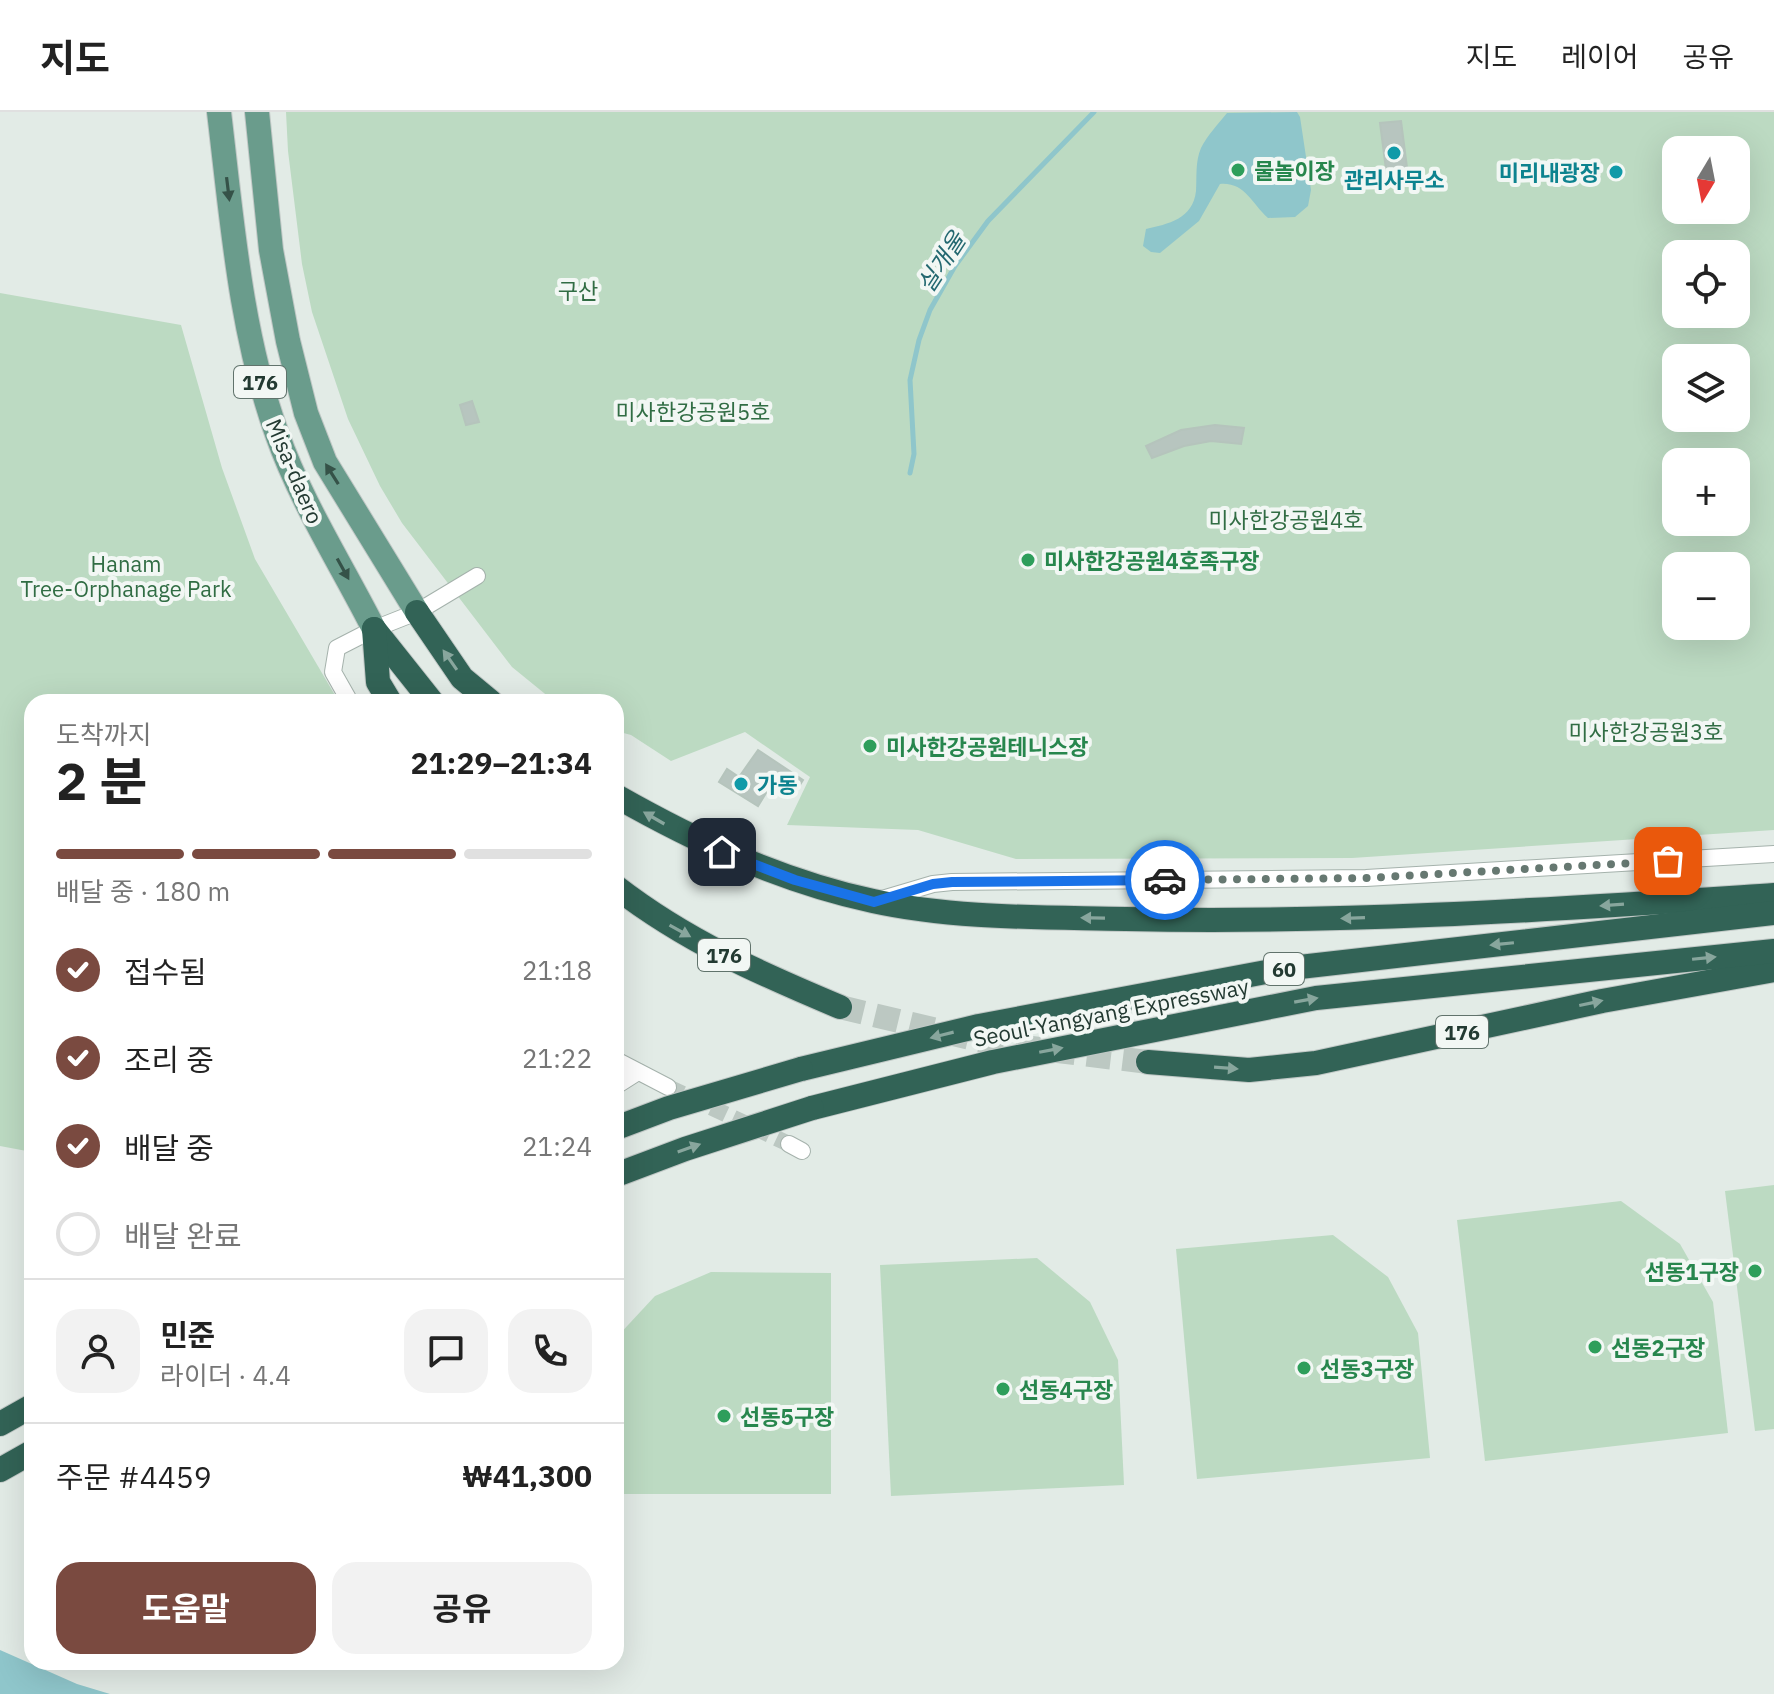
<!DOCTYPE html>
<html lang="ko">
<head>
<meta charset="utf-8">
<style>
	body { margin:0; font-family:"IBM Plex Sans","Noto Sans KR",sans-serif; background:#f2f2f2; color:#222; height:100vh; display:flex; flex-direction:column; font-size:30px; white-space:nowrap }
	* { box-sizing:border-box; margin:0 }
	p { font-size:26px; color:#767676 }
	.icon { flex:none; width:44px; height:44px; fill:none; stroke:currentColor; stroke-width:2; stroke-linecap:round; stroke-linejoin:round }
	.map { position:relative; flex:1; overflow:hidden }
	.sheet { position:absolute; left:24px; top:582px; width:600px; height:976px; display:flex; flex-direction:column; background:#fff; border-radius:24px; box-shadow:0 8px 32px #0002 }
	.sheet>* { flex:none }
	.needle { width:52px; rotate:190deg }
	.buttons { position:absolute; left:1662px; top:24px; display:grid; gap:16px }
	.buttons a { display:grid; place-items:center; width:88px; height:88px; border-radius:16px; background:#fff; box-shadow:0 8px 32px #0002; font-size:40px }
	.pin { position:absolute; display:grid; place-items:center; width:68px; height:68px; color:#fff; margin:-34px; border-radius:16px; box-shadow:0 4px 12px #0006 }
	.courier { position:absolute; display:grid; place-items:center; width:80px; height:80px; margin:-40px; border:6px solid #1a73e8; border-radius:50%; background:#fff; color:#222; box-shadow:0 2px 10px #0007 }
	.head em { font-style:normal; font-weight:700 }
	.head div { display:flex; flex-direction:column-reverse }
	.head { display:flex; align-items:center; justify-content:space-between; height:136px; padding:0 32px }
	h1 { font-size:52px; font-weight:700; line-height:60px }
	.bar { display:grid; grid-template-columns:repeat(4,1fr); gap:12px 8px; align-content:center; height:96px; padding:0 32px }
	.bar i { height:10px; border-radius:6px; background:#e0e0e0 }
	.bar .on { background:#7a4a40 }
	.bar p { grid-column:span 4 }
	.line { display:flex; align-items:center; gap:20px; padding:0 32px; border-top:2px solid #e0e0e0 }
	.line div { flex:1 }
	.round { display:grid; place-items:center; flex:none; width:84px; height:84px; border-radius:24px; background:#f2f2f2 }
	ol { padding:0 32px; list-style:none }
	li { display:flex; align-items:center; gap:24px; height:88px }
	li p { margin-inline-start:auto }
	li .icon { padding:8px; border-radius:50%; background:#7a4a40; color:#fff; stroke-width:4 }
	li:last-child { color:#767676 }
	li i { width:44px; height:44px; border:4px solid #e0e0e0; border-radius:50% }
	.action { display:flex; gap:16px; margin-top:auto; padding:16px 32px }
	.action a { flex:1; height:92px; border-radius:24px; background:#7a4a40; color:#fff; font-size:32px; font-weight:700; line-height:92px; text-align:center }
	.action a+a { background:#f2f2f2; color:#222 }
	header { display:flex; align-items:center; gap:48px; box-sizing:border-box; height:112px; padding:0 40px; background:#fff; border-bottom:2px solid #e0e0e0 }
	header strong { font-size:38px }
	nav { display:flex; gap:44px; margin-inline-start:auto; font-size:28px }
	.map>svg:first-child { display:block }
	.green { fill:#bcdac2; fill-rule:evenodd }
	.water { fill:#8fc6cb }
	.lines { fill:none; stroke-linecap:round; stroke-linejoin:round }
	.stream { stroke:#8fc6cb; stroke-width:5 }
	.building { fill:#b7c5bf; stroke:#b5c4bc; stroke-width:2 }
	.street-tunnel { stroke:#bcc8c2; stroke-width:16; stroke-dasharray:16 8; stroke-linecap:butt }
	.highway-tunnel { stroke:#bcc8c2; stroke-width:24; stroke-dasharray:24 12; stroke-linecap:butt }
	.street-casing { stroke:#a5b2ac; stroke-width:18 }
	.primary-casing { stroke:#c1c8c6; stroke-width:26 }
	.highway-casing { stroke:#c1c8c6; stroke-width:26 }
	.street { stroke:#fff; stroke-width:16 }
	.primary { stroke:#6a9c8c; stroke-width:24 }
	.highway { stroke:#326356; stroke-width:24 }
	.highway-bridge-casing { stroke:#c1c8c6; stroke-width:26; stroke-linecap:butt }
	.highway-bridge { stroke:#326356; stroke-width:24 }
	.oneway { fill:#355248 }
	.oneway2 { fill:#88a69d }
	.done { stroke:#667871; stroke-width:8; stroke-dasharray:0 14.4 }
	.route { stroke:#1a73e8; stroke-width:10 }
	.culture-dot { fill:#0f9aa8; stroke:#f2f7f4; stroke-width:3 }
	.leisure-dot { fill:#2e9e5b; stroke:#f2f7f4; stroke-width:3 }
	.labels { text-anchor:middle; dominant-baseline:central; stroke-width:8; stroke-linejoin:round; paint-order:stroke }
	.shield { fill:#f2f7f4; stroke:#61736c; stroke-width:2 }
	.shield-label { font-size:20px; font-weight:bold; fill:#233a32 }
	.leisure-label { font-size:22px; font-weight:bold; fill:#27864d; stroke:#f2f7f4; text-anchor:start }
	.culture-label { font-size:22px; font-weight:bold; fill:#0d838f; stroke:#f2f7f4; text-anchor:end }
	.park-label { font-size:22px; fill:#316d44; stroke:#f2f7f4 }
	.street-label { font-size:22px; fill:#233a32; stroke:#f2f7f4 }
	.water-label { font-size:24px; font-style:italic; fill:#236870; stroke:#f2f7f4 }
</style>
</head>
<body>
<header>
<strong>지도</strong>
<nav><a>지도</a><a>레이어</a><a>공유</a></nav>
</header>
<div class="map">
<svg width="1774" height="1582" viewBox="0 0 1774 1582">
	<rect width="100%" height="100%" fill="#e2ebe6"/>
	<g class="green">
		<path d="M286 0H1774V718L1352 746 1016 747 918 718 787 713 810 665 745 620 671 649 631 623 616 619V590H555L512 555 402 411 380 374 348 307 312 200 302 152 288 39ZM1676 38H1736V98H1676ZM1676 142H1736V202H1676ZM1676 246H1736V306H1676ZM1676 350H1736V410H1676ZM1676 454H1736V514H1676Z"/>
		<path d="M0 181 181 213 222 356 255 447 339 590H32V1040L0 1034Z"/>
		<path d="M1774 1073V1317L1755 1319 1725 1079Z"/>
		<path d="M1621 1089 1680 1132 1713 1190 1728 1321 1485 1349 1457 1108Z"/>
		<path d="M1333 1123 1388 1165 1418 1221 1430 1346 1197 1367 1176 1137Z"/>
		<path d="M1037 1146 1090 1190 1118 1248 1124 1373 891 1384 880 1153Z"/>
		<path d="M711 1160 831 1161V1382H616V1226L655 1184Z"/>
	</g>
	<g class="water">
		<path d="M1297 0 1300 5 1311 78 1308 94 1295 105 1268 106C1251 91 1245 70 1220 72L1199 109 1160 141 1151 140 1143 134 1146 117C1168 112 1193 107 1196 79 1197 65 1195 50 1201 36 1207 24 1218 12 1227 1Z"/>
		<path d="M0 1538 77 1572 110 1582H0Z"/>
	</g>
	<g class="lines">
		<path class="stream" d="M910 361 914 342 910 268 919 228 930 198 955 154 988 109 1094 0"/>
	</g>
	<g class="building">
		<path d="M1401 9 1409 71 1388 73 1380 11Z"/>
		<path d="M472 289 479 310 466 313 460 293Z"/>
		<path d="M1215 313 1244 316 1241 332 1211 329 1184 334 1152 346 1146 334 1181 318Z"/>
		<path d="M758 638 803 668 794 682 774 668 758 694 719 670 727 657 739 665Z"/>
	</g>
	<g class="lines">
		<path class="street-tunnel" d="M668 975 789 1032"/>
		<path class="highway-tunnel" d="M840 895 991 931 1148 950"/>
		<defs>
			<g id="street">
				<path d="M350 590 333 560 337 536 374 517 417 500 477 464"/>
				<path d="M879 788 933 772 952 770 1366 766 1774 742"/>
				<path d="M616 948 668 975"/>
				<path d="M616 974 638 960"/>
				<path d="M789 1032 802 1039"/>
			</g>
			<g id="primary">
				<path d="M219 0C232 108 240 219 277 322 301 390 341 452 374 517"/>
				<path d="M257 0 271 138 288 229 306 301 325 350 417 500"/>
			</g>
			<g id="highway">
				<path d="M417 500 462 566 491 590"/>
				<path d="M374 517 432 590"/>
				<path d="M374 517 378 570 390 590"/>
				<path d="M616 684C697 730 781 769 873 789 955 807 1043 805 1126 807 1343 812 1558 797 1774 783"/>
				<path d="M616 775C686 829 759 861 840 895"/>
				<path d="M1148 950 1249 958 1316 951 1602 889 1774 858"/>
				<path d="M801 957 979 914 1282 857 1774 801"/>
				<path d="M812 996 993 950 1316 886 1774 839"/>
				<path d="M0 1312 32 1294"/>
				<path d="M0 1358 32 1340"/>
			</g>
		</defs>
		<use href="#street" class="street-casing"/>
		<use href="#primary" class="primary-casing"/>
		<use href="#highway" class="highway-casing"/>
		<use href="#street" class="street"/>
		<use href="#primary" class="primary"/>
		<use href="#highway" class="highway"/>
		<defs>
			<g id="highway-bridge">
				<path d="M616 1016 669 996 801 957"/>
				<path d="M616 1063 685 1037 812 996"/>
			</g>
		</defs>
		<use href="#highway-bridge" class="highway-bridge-casing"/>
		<use href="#highway-bridge" class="highway-bridge"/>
	</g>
	<defs><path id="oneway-solid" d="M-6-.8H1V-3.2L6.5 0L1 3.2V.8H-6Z" transform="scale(2)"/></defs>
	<g class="oneway">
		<use href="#oneway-solid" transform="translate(228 77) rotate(83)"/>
		<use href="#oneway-solid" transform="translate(332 362) rotate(-122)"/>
		<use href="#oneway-solid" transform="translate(343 457) rotate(61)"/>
	</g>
	<g class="oneway2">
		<use href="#oneway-solid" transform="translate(450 548) rotate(-125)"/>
		<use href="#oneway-solid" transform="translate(654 706) rotate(-150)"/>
		<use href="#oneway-solid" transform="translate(1612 793) rotate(176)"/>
		<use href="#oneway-solid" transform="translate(1093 806) rotate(-179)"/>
		<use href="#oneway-solid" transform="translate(1353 806) rotate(178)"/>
		<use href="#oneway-solid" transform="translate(680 819) rotate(29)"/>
		<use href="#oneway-solid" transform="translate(1502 832) rotate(174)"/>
		<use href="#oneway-solid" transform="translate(1704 846) rotate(-6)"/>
		<use href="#oneway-solid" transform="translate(1306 888) rotate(-10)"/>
		<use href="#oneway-solid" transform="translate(1591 891) rotate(-12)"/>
		<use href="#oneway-solid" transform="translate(942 923) rotate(166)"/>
		<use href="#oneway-solid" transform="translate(1051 938) rotate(-11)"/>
		<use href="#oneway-solid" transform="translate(1226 956) rotate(4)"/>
		<use href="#oneway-solid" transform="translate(689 1036) rotate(-19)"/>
	</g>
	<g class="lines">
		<path class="done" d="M1165 768 1366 766 1668 749"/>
		<path class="route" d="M722 740 795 768 874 790 933 772 952 770 1165 768"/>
	</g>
	<g class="culture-dot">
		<circle cx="1394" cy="41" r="8"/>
		<circle cx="1616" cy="60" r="8"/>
		<circle cx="741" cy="672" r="8"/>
	</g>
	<g class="leisure-dot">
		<circle cx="1238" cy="58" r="8"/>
		<circle cx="1028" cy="448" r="8"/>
		<circle cx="870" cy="634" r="8"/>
		<circle cx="1755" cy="1159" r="8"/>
		<circle cx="1595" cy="1235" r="8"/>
		<circle cx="1304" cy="1256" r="8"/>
		<circle cx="1003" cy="1277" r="8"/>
		<circle cx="724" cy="1304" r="8"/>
	</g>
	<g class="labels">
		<g class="shield">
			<rect x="234" y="254" width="52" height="32" rx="6"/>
			<rect x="698" y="827" width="52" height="32" rx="6"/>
			<rect x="1264" y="841" width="40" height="32" rx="6"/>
			<rect x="1436" y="904" width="52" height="32" rx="6"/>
		</g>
		<g class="shield-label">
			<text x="260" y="270">176</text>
			<text x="724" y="843">176</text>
			<text x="1284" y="857">60</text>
			<text x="1462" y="920">176</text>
		</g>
		<g class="leisure-label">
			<text x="1254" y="58">물놀이장</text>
			<text x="1044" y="448">미사한강공원4호족구장</text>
			<text x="886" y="634">미사한강공원테니스장</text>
			<text x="1739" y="1159" text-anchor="end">선동1구장</text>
			<text x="1611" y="1235">선동2구장</text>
			<text x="1320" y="1256">선동3구장</text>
			<text x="1019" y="1277">선동4구장</text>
			<text x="740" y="1304">선동5구장</text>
		</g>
		<g class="culture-label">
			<text x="1600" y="60">미리내광장</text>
			<text x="1394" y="67" text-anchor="middle">관리사무소</text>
			<text x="757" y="672" text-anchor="start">가동</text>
		</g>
		<g class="park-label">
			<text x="578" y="178">구산</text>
			<text x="693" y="299">미사한강공원5호</text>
			<text x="1286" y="407">미사한강공원4호</text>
			<text x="126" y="451">Hanam<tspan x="126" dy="25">Tree-Orphanage Park</tspan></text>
			<text x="1646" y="619">미사한강공원3호</text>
		</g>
		<g class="street-label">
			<text transform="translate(295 359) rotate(67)">Misa-daero</text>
			<text transform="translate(1111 900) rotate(-11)">Seoul-Yangyang Expressway</text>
		</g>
		<g class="water-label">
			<text transform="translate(941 150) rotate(-57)">실개울</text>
		</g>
	</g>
</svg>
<div class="buttons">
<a><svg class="needle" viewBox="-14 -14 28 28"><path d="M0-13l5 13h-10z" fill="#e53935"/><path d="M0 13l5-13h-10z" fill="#767676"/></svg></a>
<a><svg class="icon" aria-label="locate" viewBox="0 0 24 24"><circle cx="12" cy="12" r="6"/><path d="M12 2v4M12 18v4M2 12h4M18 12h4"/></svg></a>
<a><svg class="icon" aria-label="layers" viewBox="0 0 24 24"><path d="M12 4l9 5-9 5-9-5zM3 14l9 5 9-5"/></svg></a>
<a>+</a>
<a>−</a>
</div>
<div class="pin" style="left:1668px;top:749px;background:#ea580c"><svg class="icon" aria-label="bag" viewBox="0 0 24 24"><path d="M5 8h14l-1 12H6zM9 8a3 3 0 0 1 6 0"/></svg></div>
<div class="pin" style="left:722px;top:740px;background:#1f2937"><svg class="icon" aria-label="home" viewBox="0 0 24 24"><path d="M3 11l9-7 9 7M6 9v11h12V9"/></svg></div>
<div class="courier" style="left:1165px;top:768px"><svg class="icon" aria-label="car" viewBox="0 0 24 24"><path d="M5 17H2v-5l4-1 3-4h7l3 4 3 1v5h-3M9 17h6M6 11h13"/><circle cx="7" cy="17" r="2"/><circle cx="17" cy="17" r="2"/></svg></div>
<section class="sheet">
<div class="head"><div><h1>2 분</h1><p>도착까지</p></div><em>21:29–21:34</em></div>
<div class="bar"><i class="on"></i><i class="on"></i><i class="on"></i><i></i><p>배달 중 · 180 m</p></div>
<ol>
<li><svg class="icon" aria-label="check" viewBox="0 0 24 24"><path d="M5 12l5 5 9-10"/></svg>접수됨<p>21:18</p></li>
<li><svg class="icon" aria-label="check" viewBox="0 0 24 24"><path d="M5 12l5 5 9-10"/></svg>조리 중<p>21:22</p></li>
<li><svg class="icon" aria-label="check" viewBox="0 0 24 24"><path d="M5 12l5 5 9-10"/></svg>배달 중<p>21:24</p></li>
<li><i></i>배달 완료</li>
</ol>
<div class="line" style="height:144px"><a class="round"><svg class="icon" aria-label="person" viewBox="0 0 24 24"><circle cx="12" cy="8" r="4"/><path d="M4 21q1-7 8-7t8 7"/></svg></a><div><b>민준</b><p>라이더 · 4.4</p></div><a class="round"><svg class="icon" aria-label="chat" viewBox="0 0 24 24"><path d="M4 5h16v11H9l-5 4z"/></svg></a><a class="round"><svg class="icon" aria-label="phone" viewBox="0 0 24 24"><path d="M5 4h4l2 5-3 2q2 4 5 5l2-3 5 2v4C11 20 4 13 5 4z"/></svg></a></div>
<div class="line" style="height:104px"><div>주문 #4459</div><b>₩41,300</b></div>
<div class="action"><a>도움말</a><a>공유</a></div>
</section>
</div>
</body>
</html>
